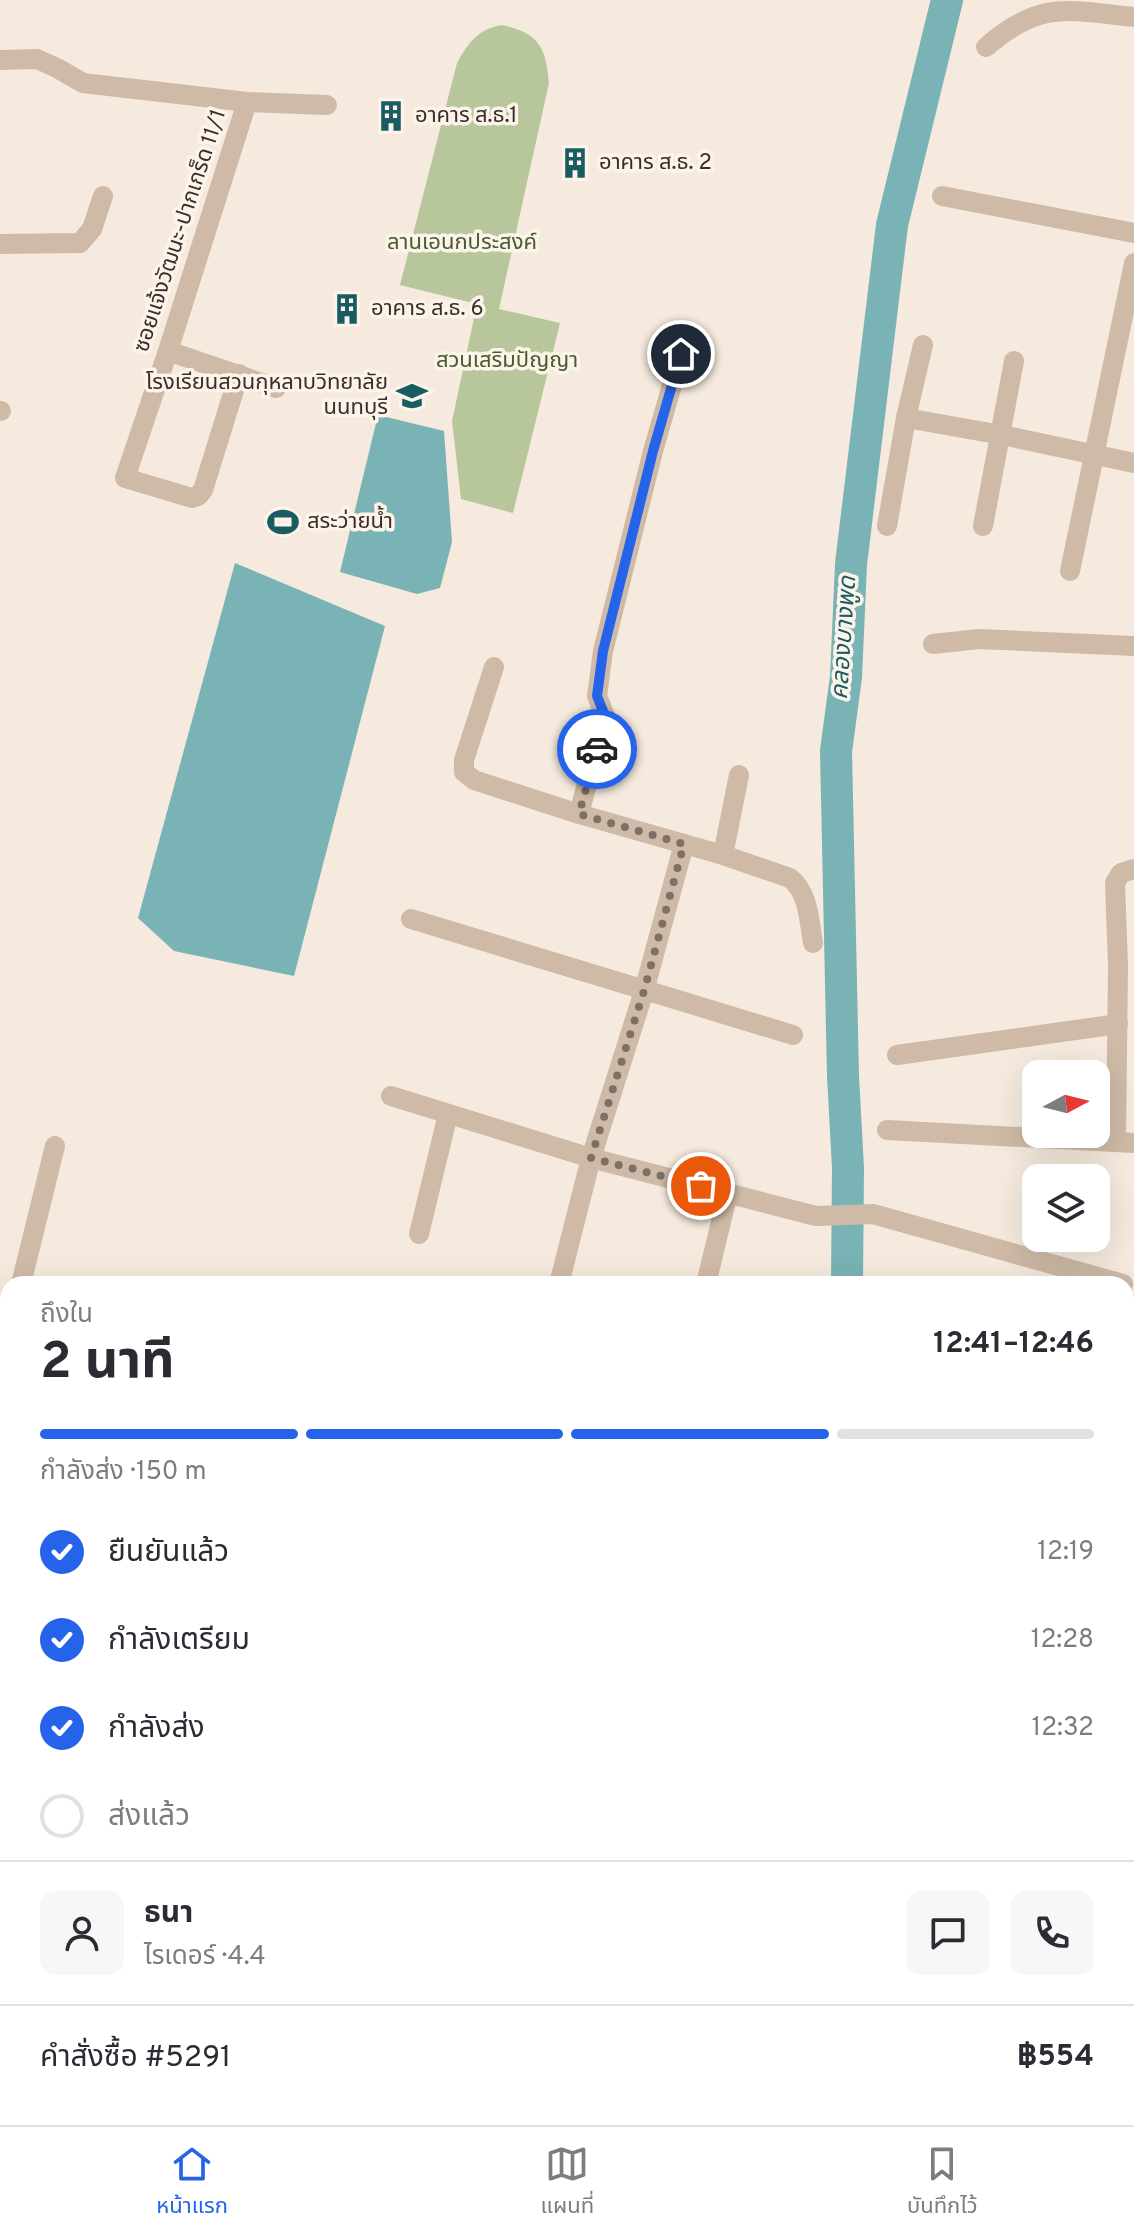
<!DOCTYPE html>
<html lang="th">
<head>
<meta charset="utf-8">
<style>
	body { margin:0; font-family:Overpass,"Noto Sans Thai",sans-serif; background:#f7f7f7; color:#2b2b33; height:100vh; display:flex; flex-direction:column; font-size:30px; white-space:nowrap }
	* { box-sizing:border-box; margin:0 }
	p { font-size:26px; color:#7c7c81 }
	.icon { flex:none; width:44px; height:44px; fill:none; stroke:currentColor; stroke-width:2; stroke-linecap:round; stroke-linejoin:round }
	.map { position:relative; flex:1; overflow:hidden }
	.sheet { position:absolute; left:0px; top:1276px; width:1134px; height:850px; display:flex; flex-direction:column; background:#fff; border-radius:24px 24px 0 0; box-shadow:0 8px 32px #0002 }
	.sheet>* { flex:none }
	.needle { width:52px; rotate:83deg }
	.buttons { position:absolute; left:1022px; top:1060px; display:grid; gap:16px }
	.buttons a { display:grid; place-items:center; width:88px; height:88px; border-radius:16px; background:#fff; box-shadow:0 8px 32px #0002; font-size:40px }
	.pin { position:absolute; display:grid; place-items:center; width:68px; height:68px; color:#fff; margin:-34px; border:4px solid #fff; border-radius:50%; box-shadow:0 2px 8px #0007 }
	.courier { position:absolute; display:grid; place-items:center; width:80px; height:80px; margin:-40px; border:6px solid #2563eb; border-radius:50%; background:#fff; color:#222; box-shadow:0 2px 10px #0007 }
	.head em { font-style:normal; font-weight:700 }
	.head div { display:flex; flex-direction:column-reverse }
	.head { display:flex; align-items:center; justify-content:space-between; height:136px; padding:0 40px }
	h1 { font-size:52px; font-weight:700; line-height:60px }
	.bar { display:grid; grid-template-columns:repeat(4,1fr); gap:12px 8px; align-content:center; height:96px; padding:0 40px }
	.bar i { height:10px; border-radius:6px; background:#e1e1e2 }
	.bar .selected { background:#2563eb }
	.bar p { grid-column:span 4 }
	.line { display:flex; align-items:center; gap:20px; padding:0 40px; border-top:2px solid #e1e1e2 }
	.line div { flex:1 }
	.round { display:grid; place-items:center; flex:none; width:84px; height:84px; border-radius:16px; background:#f7f7f7 }
	ol { padding:0 40px; list-style:none }
	li { display:flex; align-items:center; gap:24px; height:88px }
	li p { margin-inline-start:auto }
	li .icon { padding:8px; border-radius:50%; background:#2563eb; color:#fff; stroke-width:4 }
	li:last-child { color:#7c7c81 }
	li i { width:44px; height:44px; border:4px solid #e1e1e2; border-radius:50% }
	.tab-bar { display:flex; justify-content:space-around; align-items:center; height:112px; border-top:2px solid #e1e1e2; background:#fff; font-size:22px; color:#7c7c81 }
	.tab-bar a { display:grid; justify-items:center; gap:4px }
	.tab-bar .selected { color:#2563eb }
	.map>svg:first-child { display:block }
	.green { fill:#b8c69b }
	.water { fill:#79b3b6 }
	.lines { fill:none; stroke-linecap:round; stroke-linejoin:round }
	.river { stroke:#79b3b6; stroke-width:32 }
	.minor { stroke:#cfbaa7; stroke-width:20 }
	.secondary { stroke:#a38878; stroke-width:20 }
	.done { stroke:#7c7068; stroke-width:8; stroke-dasharray:0 14.4 }
	.route { stroke:#2563eb; stroke-width:10 }
	.labels { text-anchor:middle; dominant-baseline:central; stroke-width:7; stroke-linejoin:round; paint-order:stroke }
	.poi-label { font-size:22px; fill:#3b2e29; stroke:#fcf4eb; text-anchor:start }
	.street-label { font-size:22px; fill:#3b2e29; stroke:#fcf4eb }
	.park-label { font-size:22px; fill:#495c29; stroke:#fcf4eb }
	.water-label { font-size:24px; font-style:italic; fill:#195c61; stroke:#fcf4eb }
</style>
</head>
<body>
<div class="map">
<svg width="1134" height="2125" viewBox="0 0 1134 2125">
	<rect width="100%" height="100%" fill="#f5eadd"/>
	<path class="green" d="M502 25C539 33 546 47 549 83L499 309 560 323 513 513 461 499 452 421 477 304 400 285 457 63C468 43 478 29 502 25Z"/>
	<g class="water">
		<path d="M378 415 444 431 452 542 440 588 417 594 340 572Z"/>
		<path d="M235 563 385 626 294 976 174 951 138 918Z"/>
	</g>
	<g class="lines">
		<g class="river">
			<path d="M847 1284 848 1168 843 1076 836 751 846 677 851 564 892 225 947 0"/>
			<path d="M803 2125 804 2118"/>
		</g>
		<g class="minor">
			<path d="M986 47C1040 0 1067 10 1134 17"/>
			<path d="M0 60 37 59 57 68 83 83 247 102 327 105"/>
			<path d="M942 196 1134 233"/>
			<path d="M0 244 80 243 92 229 103 196"/>
			<path d="M168 351 276 388"/>
			<path d="M239 374 203 490 198 496 192 498 125 478 168 351 247 102"/>
			<path d="M0 411H1"/>
			<path d="M906 418 1002 435 1134 463"/>
			<path d="M887 526 906 418 923 345"/>
			<path d="M983 526 1014 361"/>
			<path d="M1070 571 1134 263"/>
			<path d="M933 644 979 639 1134 646"/>
			<path d="M494 667 464 760V772L474 780 579 814 723 855 790 878C809 893 809 921 813 943"/>
			<path d="M579 814 605 716 597 696 603 651 653 451 681 354"/>
			<path d="M723 855 739 775"/>
			<path d="M411 919 793 1035"/>
			<path d="M897 1055 1118 1024"/>
			<path d="M391 1096 591 1158 816 1216 873 1214 1123 1284"/>
			<path d="M887 1130 1134 1143"/>
			<path d="M1116 1142 1118 965 1115 883 1121 873 1134 869"/>
			<path d="M419 1234 448 1114"/>
			<path d="M21 1284 55 1146"/>
			<path d="M559 1284 591 1158 644 991 684 844"/>
			<path d="M706 1284 728 1193"/>
			<path d="M0 1372 8 1339"/>
			<path d="M1126 1627 1134 1629"/>
			<path d="M0 1794 8 1748"/>
			<path d="M0 1933 8 1934"/>
			<path d="M53 2125 54 2118"/>
			<path d="M183 2125 184 2118"/>
			<path d="M665 2125 666 2118"/>
			<path d="M887 2125 890 2123 914 2125"/>
		</g>
		<g class="secondary">
			<path d="M0 1410H8"/>
			<path d="M0 1439 8 1440"/>
			<path d="M0 1461 8 1462"/>
			<path d="M0 1492H8"/>
			<path d="M1126 2073 1134 2080"/>
			<path d="M1126 2117 1134 2124"/>
		</g>
	</g>
	<g class="lines">
		<path class="done" d="M597 749 579 814 684 844 644 991 591 1158 701 1186"/>
		<path class="route" d="M597 749 605 716 597 696 603 651 653 451 681 354"/>
	</g>
	<defs>
		<symbol id="building-bare" viewBox="-9 -9 18 18"><path d="M-4-6H4V6H1V3H-1V6H-4ZM-2.5-4.3h1.7v1.8h-1.7ZM.8-4.3h1.7v1.8H.8ZM-2.5-1h1.7V.8h-1.7ZM.8-1h1.7V.8H.8Z" fill="#195c61" stroke="#fcf4eb" stroke-width="2.5" paint-order="stroke"/></symbol>
		<symbol id="school-bare" viewBox="-9 -9 18 18"><path d="M0-5L7-2L0 1L-7-2ZM-4 1L0 2.5L4 1V4Q0 6-4 4Z" fill="#195c61" stroke="#fcf4eb" stroke-width="2.5" paint-order="stroke"/></symbol>
		<symbol id="stadium-bare" viewBox="-9 -9 18 18"><path d="M0-5a6.5 5 0 1 0 0 10a6.5 5 0 1 0 0-10ZM-3.5-1.8h7v3.6h-7Z" fill="#195c61" stroke="#fcf4eb" stroke-width="2.5" paint-order="stroke"/></symbol>
	</defs>
	<g fill-rule="evenodd">
		<use href="#building-bare" x="369" y="94" width="44" height="44"/>
		<use href="#building-bare" x="553" y="141" width="44" height="44"/>
		<use href="#building-bare" x="325" y="287" width="44" height="44"/>
		<use href="#school-bare" x="390" y="374" width="44" height="44"/>
		<use href="#stadium-bare" x="261" y="500" width="44" height="44"/>
	</g>
	<g class="labels">
		<g class="poi-label">
			<text x="415" y="116">อาคาร ส.ธ.1</text>
			<text x="599" y="163">อาคาร ส.ธ. 2</text>
			<text x="371" y="309">อาคาร ส.ธ. 6</text>
			<text x="388" y="383" text-anchor="end">โรงเรียนสวนกุหลาบวิทยาลัย<tspan x="388" dy="25">นนทบุรี</tspan></text>
			<text x="307" y="522">สระว่ายน้ำ</text>
		</g>
		<g class="street-label">
			<text transform="translate(181 231) rotate(-72)">ซอยแจ้งวัฒนะ-ปากเกร็ด 11/1</text>
		</g>
		<g class="park-label">
			<text x="462" y="243">ลานเอนกประสงค์</text>
			<text x="507" y="361">สวนเสริมปัญญา</text>
		</g>
		<g class="water-label">
			<text transform="translate(845 638) rotate(-86)">คลองบางพูด</text>
		</g>
	</g>
</svg>
<div class="buttons">
<a><svg class="needle" viewBox="-14 -14 28 28"><path d="M0-13l5 13h-10z" fill="#e53935"/><path d="M0 13l5-13h-10z" fill="#7c7c81"/></svg></a>
<a><svg class="icon" aria-label="layers" viewBox="0 0 24 24"><path d="M12 4l9 5-9 5-9-5zM3 14l9 5 9-5"/></svg></a>
</div>
<div class="pin" style="left:701px;top:1186px;background:#ea580c"><svg class="icon" aria-label="bag" viewBox="0 0 24 24"><path d="M5 8h14l-1 12H6zM9 8a3 3 0 0 1 6 0"/></svg></div>
<div class="pin" style="left:681px;top:354px;background:#1f2937"><svg class="icon" aria-label="home" viewBox="0 0 24 24"><path d="M3 11l9-7 9 7M6 9v11h12V9"/></svg></div>
<div class="courier" style="left:597px;top:749px"><svg class="icon" aria-label="car" viewBox="0 0 24 24"><path d="M5 17H2v-5l4-1 3-4h7l3 4 3 1v5h-3M9 17h6M6 11h13"/><circle cx="7" cy="17" r="2"/><circle cx="17" cy="17" r="2"/></svg></div>
<section class="sheet">
<div class="head"><div><h1>2 นาที</h1><p>ถึงใน</p></div><em>12:41–12:46</em></div>
<div class="bar"><i class="selected"></i><i class="selected"></i><i class="selected"></i><i></i><p>กำลังส่ง · 150 m</p></div>
<ol>
<li><svg class="icon" aria-label="check" viewBox="0 0 24 24"><path d="M5 12l5 5 9-10"/></svg>ยืนยันแล้ว<p>12:19</p></li>
<li><svg class="icon" aria-label="check" viewBox="0 0 24 24"><path d="M5 12l5 5 9-10"/></svg>กำลังเตรียม<p>12:28</p></li>
<li><svg class="icon" aria-label="check" viewBox="0 0 24 24"><path d="M5 12l5 5 9-10"/></svg>กำลังส่ง<p>12:32</p></li>
<li><i></i>ส่งแล้ว</li>
</ol>
<div class="line" style="height:144px"><a class="round"><svg class="icon" aria-label="person" viewBox="0 0 24 24"><circle cx="12" cy="8" r="4"/><path d="M4 21q1-7 8-7t8 7"/></svg></a><div><b>ธนา</b><p>ไรเดอร์ · 4.4</p></div><a class="round"><svg class="icon" aria-label="chat" viewBox="0 0 24 24"><path d="M4 5h16v11H9l-5 4z"/></svg></a><a class="round"><svg class="icon" aria-label="phone" viewBox="0 0 24 24"><path d="M5 4h4l2 5-3 2q2 4 5 5l2-3 5 2v4C11 20 4 13 5 4z"/></svg></a></div>
<div class="line" style="height:104px"><div>คำสั่งซื้อ #5291</div><b>฿554</b></div>
</section>
</div>
<nav class="tab-bar">
<a class="selected"><svg class="icon" aria-label="home" viewBox="0 0 24 24"><path d="M3 11l9-7 9 7M6 9v11h12V9"/></svg>หน้าแรก</a>
<a><svg class="icon" aria-label="map" viewBox="0 0 24 24"><path d="M3 6l6-2 6 2 6-2v14l-6 2-6-2-6 2zM9 4v14M15 6v14"/></svg>แผนที่</a>
<a><svg class="icon" aria-label="saved" viewBox="0 0 24 24"><path d="M7 4h10v16l-5-4-5 4z"/></svg>บันทึกไว้</a>
</nav>
</body>
</html>
